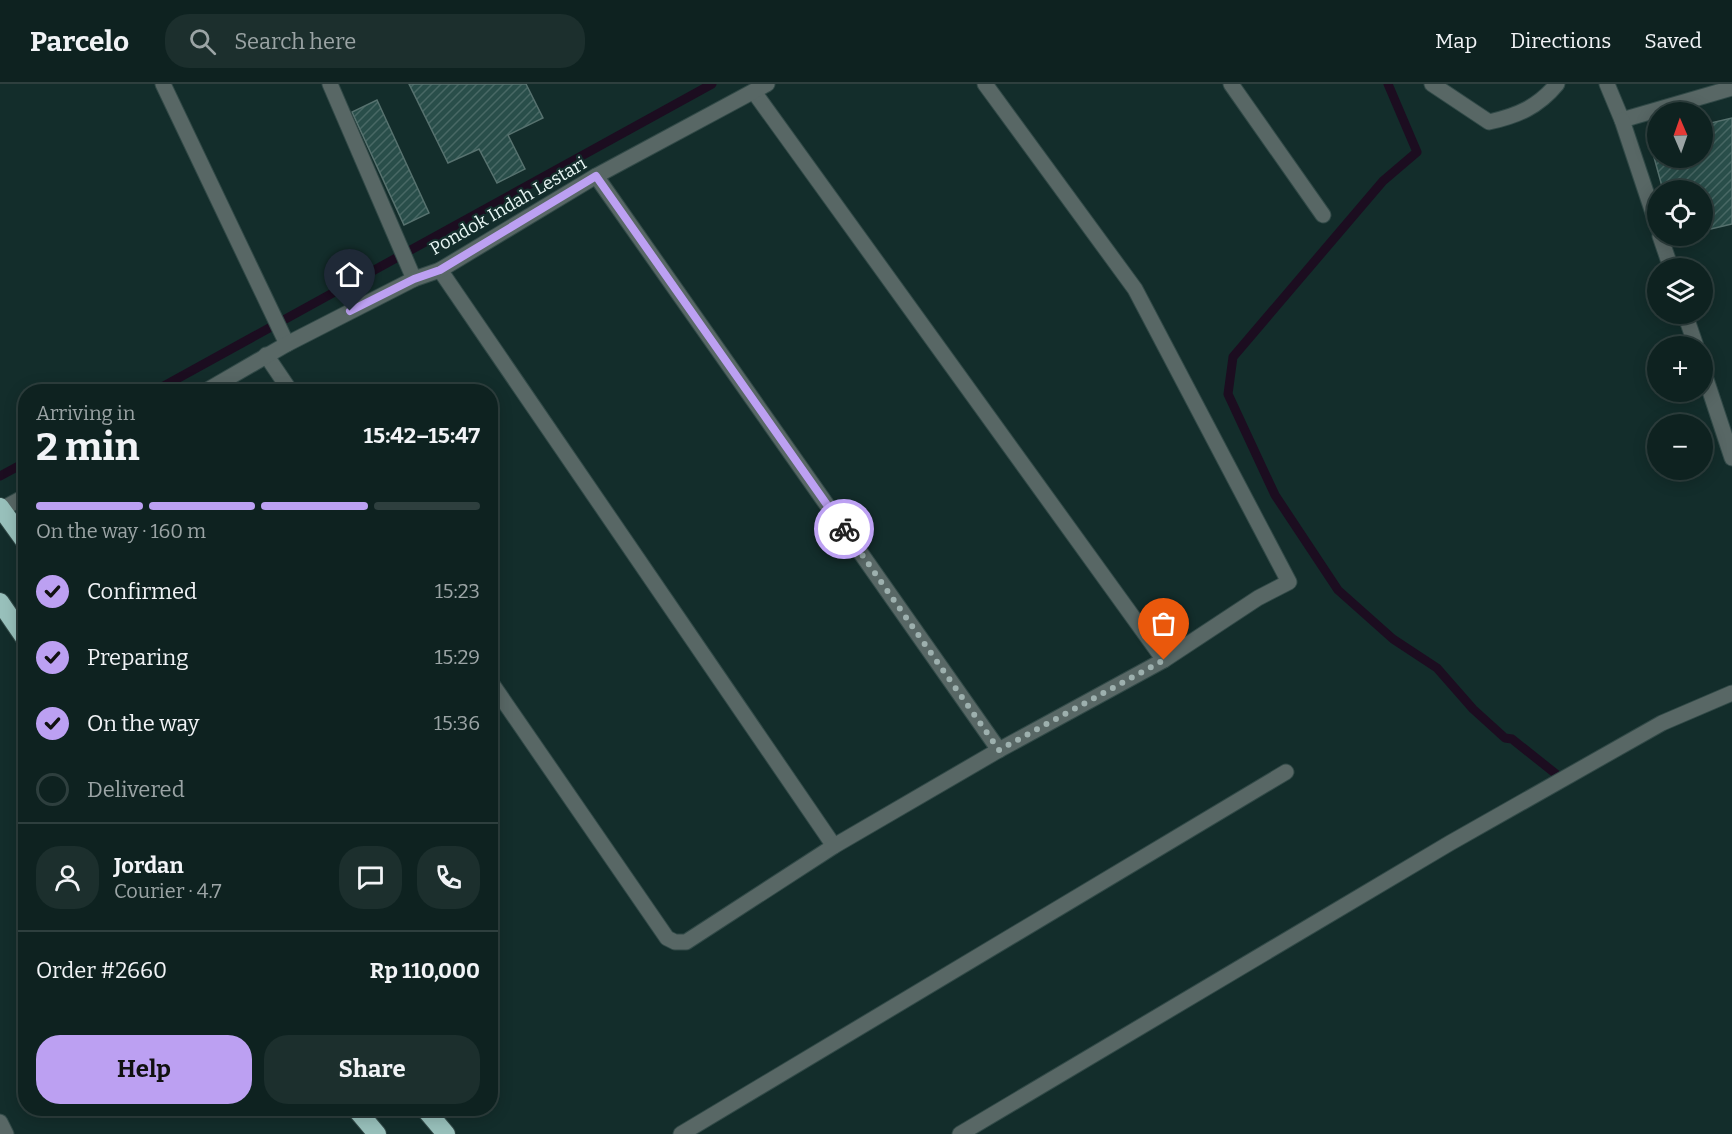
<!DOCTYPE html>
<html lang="en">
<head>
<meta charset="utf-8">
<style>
	body { margin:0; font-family:Bitter,serif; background:#1c2f2d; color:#f1f3f6; height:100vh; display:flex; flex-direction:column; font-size:22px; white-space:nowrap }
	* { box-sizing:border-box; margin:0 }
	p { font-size:20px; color:#9ba4a5 }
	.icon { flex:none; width:33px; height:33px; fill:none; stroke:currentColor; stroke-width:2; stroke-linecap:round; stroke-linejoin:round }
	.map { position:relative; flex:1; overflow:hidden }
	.panel { position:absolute; left:18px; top:300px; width:480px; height:732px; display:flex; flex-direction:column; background:#0e2220; border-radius:24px; box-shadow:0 3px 15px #0003,0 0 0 2px #2e3f3e }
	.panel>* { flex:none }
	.needle { width:39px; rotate:358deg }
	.controls { position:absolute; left:1647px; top:18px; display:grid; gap:12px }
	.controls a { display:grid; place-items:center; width:66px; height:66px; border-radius:50%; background:#0e2220; box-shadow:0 3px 15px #0003,0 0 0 2px #2e3f3e; font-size:30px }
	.pin { position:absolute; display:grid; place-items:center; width:51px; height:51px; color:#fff; margin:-62px -26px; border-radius:50% 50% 50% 0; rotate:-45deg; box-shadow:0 0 6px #0007 }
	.pin .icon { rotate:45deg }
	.courier { position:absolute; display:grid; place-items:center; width:60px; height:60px; margin:-30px; border:4px solid #bca0f2; border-radius:50%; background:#fff; color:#222; box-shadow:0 2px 8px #0007 }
	.summary em { font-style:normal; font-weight:700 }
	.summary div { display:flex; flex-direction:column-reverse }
	.summary { display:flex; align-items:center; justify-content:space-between; height:102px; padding:0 18px }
	h1 { font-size:39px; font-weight:700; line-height:45px }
	.bar { display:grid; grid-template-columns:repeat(4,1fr); gap:9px 6px; align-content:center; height:72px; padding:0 18px }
	.bar i { height:8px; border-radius:4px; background:#2e3f3e }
	.bar .current { background:#bca0f2 }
	.bar p { grid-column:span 4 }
	.line { display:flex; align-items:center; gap:15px; padding:0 18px; border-top:2px solid #2e3f3e }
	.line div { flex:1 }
	.round { display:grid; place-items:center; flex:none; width:63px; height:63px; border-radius:24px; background:#1c2f2d }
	ol { padding:0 18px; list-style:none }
	li { display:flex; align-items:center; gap:18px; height:66px }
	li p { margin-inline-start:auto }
	li .icon { padding:6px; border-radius:50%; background:#bca0f2; color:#111; stroke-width:4 }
	li:last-child { color:#9ba4a5 }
	li i { width:33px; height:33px; border:3px solid #2e3f3e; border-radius:50% }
	.cta { display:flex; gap:12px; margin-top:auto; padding:12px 18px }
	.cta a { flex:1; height:69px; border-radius:24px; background:#bca0f2; color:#111; font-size:24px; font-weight:700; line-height:69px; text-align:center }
	.cta a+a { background:#1c2f2d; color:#f1f3f6 }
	header { display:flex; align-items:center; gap:36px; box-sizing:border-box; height:84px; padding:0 30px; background:#0e2220; border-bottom:2px solid #2e3f3e }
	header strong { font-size:28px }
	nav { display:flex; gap:33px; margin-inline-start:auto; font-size:21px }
	.search { width:420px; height:54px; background:#1c2f2d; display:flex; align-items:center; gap:15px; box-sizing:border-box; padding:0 21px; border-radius:24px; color:#9ba4a5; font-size:22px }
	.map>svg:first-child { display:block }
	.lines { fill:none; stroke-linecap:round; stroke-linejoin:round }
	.stream { stroke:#1c0d20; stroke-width:9 }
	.building { fill:url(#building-hatch); stroke:#57726f; stroke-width:1.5 }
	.minor-casing { stroke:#314947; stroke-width:17 }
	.highway-casing { stroke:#314947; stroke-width:20 }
	.minor { stroke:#586765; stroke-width:15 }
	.highway { stroke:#98c0bb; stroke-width:18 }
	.done { stroke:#9db0ae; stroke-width:6; stroke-dasharray:0 10.8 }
	.route { stroke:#bca0f2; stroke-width:8 }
	.labels { text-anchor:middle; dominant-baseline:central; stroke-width:4.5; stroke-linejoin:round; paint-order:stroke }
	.street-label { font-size:18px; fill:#e8f7f5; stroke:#132d2b }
</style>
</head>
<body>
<header>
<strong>Parcelo</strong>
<div class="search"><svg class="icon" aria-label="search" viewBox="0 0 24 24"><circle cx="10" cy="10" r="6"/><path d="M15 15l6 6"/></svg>Search here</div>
<nav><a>Map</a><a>Directions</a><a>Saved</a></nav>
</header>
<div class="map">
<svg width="1732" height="1050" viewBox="0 0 1732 1050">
	<defs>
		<pattern id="building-hatch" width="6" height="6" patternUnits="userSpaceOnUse" patternTransform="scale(1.5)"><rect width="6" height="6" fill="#294e4a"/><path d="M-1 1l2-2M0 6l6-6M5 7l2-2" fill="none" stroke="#486865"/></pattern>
	</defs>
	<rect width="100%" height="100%" fill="#132d2b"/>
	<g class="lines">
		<g class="stream">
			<path d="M1388 0 1417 68 1383 97 1233 273 1228 310 1275 411 1338 506 1393 555 1437 584 1473 625 1505 654 1512 655 1556 690"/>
			<path d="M153 308 712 0"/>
			<path d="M0 392 26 378"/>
		</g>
	</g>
	<g class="building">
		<path d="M409 0H526L543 34 508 51 525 85 497 99 479 65 448 79Z"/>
		<path d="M377 16 429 129 404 141 352 28Z"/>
		<path d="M1732 34V140L1702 147V106H1663L1649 55 1658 53V74H1702V41Z"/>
	</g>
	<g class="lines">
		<defs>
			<g id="minor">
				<path d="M163 0 287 260"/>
				<path d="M330 0 414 195"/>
				<path d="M1231 0 1323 131"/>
				<path d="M1432 0 1489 38C1517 32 1538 23 1557 0"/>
				<path d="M1607 0 1622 36 1732 4"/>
				<path d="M754 8 1164 576"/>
				<path d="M1622 36 1658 144"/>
				<path d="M596 92 999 666"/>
				<path d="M1660 152 1671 184"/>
				<path d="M440 186 834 762"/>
				<path d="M1685 230 1696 262"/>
				<path d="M266 271 291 308"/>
				<path d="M1702 283 1732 374"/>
				<path d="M204 308 287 260 414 195 440 186 596 92 767 0"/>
				<path d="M2 425 26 412"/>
				<path d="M490 597 667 854 675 858H686L834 762 999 666 1164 576 1258 514 1289 498 1135 205 985 0"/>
				<path d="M0 1038 6 1050"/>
				<path d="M681 1050 1286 688"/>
				<path d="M960 1050 1450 759 1662 639 1732 609"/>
			</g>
			<g id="highway">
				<path d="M0 423 26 459"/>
				<path d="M0 518 26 556"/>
				<path d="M355 1024 377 1050"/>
				<path d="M424 1024 446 1050"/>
			</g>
		</defs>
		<use href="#minor" class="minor-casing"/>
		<use href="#highway" class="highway-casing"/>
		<use href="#minor" class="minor"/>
		<use href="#highway" class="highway"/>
	</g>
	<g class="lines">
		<path class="done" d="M844 445 999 666 1164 576"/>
		<path class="route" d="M350 227 414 195 440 186 596 92 844 445"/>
	</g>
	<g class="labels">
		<g class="street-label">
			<text transform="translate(508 122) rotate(-30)">Pondok Indah Lestari</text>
		</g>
	</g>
</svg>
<div class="controls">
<a><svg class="needle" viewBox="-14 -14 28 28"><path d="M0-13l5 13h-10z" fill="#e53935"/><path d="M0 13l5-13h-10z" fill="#9ba4a5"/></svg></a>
<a><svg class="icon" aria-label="locate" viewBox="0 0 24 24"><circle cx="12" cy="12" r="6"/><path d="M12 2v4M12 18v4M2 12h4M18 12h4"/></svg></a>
<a><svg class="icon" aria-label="layers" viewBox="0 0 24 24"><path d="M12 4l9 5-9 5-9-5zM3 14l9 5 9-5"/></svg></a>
<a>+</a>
<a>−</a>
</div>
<div class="pin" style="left:1164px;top:576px;background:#ea580c"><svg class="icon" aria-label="bag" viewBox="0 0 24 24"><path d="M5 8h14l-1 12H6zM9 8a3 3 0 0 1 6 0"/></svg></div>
<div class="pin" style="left:350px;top:227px;background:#1f2937"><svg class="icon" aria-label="home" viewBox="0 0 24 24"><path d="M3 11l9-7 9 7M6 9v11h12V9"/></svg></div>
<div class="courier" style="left:844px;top:445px"><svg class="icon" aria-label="bike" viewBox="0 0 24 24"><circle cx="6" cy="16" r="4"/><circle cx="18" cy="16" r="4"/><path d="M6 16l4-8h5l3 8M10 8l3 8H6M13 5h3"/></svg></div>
<section class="panel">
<div class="summary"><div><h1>2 min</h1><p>Arriving in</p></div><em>15:42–15:47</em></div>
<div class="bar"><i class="current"></i><i class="current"></i><i class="current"></i><i></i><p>On the way · 160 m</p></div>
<ol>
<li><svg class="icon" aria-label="check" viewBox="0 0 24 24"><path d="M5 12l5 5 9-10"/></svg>Confirmed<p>15:23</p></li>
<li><svg class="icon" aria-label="check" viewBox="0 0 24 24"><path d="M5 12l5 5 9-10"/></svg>Preparing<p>15:29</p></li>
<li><svg class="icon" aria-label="check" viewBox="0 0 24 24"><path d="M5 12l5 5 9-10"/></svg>On the way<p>15:36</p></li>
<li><i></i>Delivered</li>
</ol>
<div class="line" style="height:108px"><a class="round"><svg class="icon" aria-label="person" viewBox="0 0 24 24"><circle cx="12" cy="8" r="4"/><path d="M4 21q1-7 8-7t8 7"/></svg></a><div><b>Jordan</b><p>Courier · 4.7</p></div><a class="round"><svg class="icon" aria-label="chat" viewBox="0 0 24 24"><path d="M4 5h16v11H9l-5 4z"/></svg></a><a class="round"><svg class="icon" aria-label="phone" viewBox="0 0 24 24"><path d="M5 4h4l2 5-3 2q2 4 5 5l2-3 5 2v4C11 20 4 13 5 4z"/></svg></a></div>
<div class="line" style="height:78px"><div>Order #2660</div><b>Rp 110,000</b></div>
<div class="cta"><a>Help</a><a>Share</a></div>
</section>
</div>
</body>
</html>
